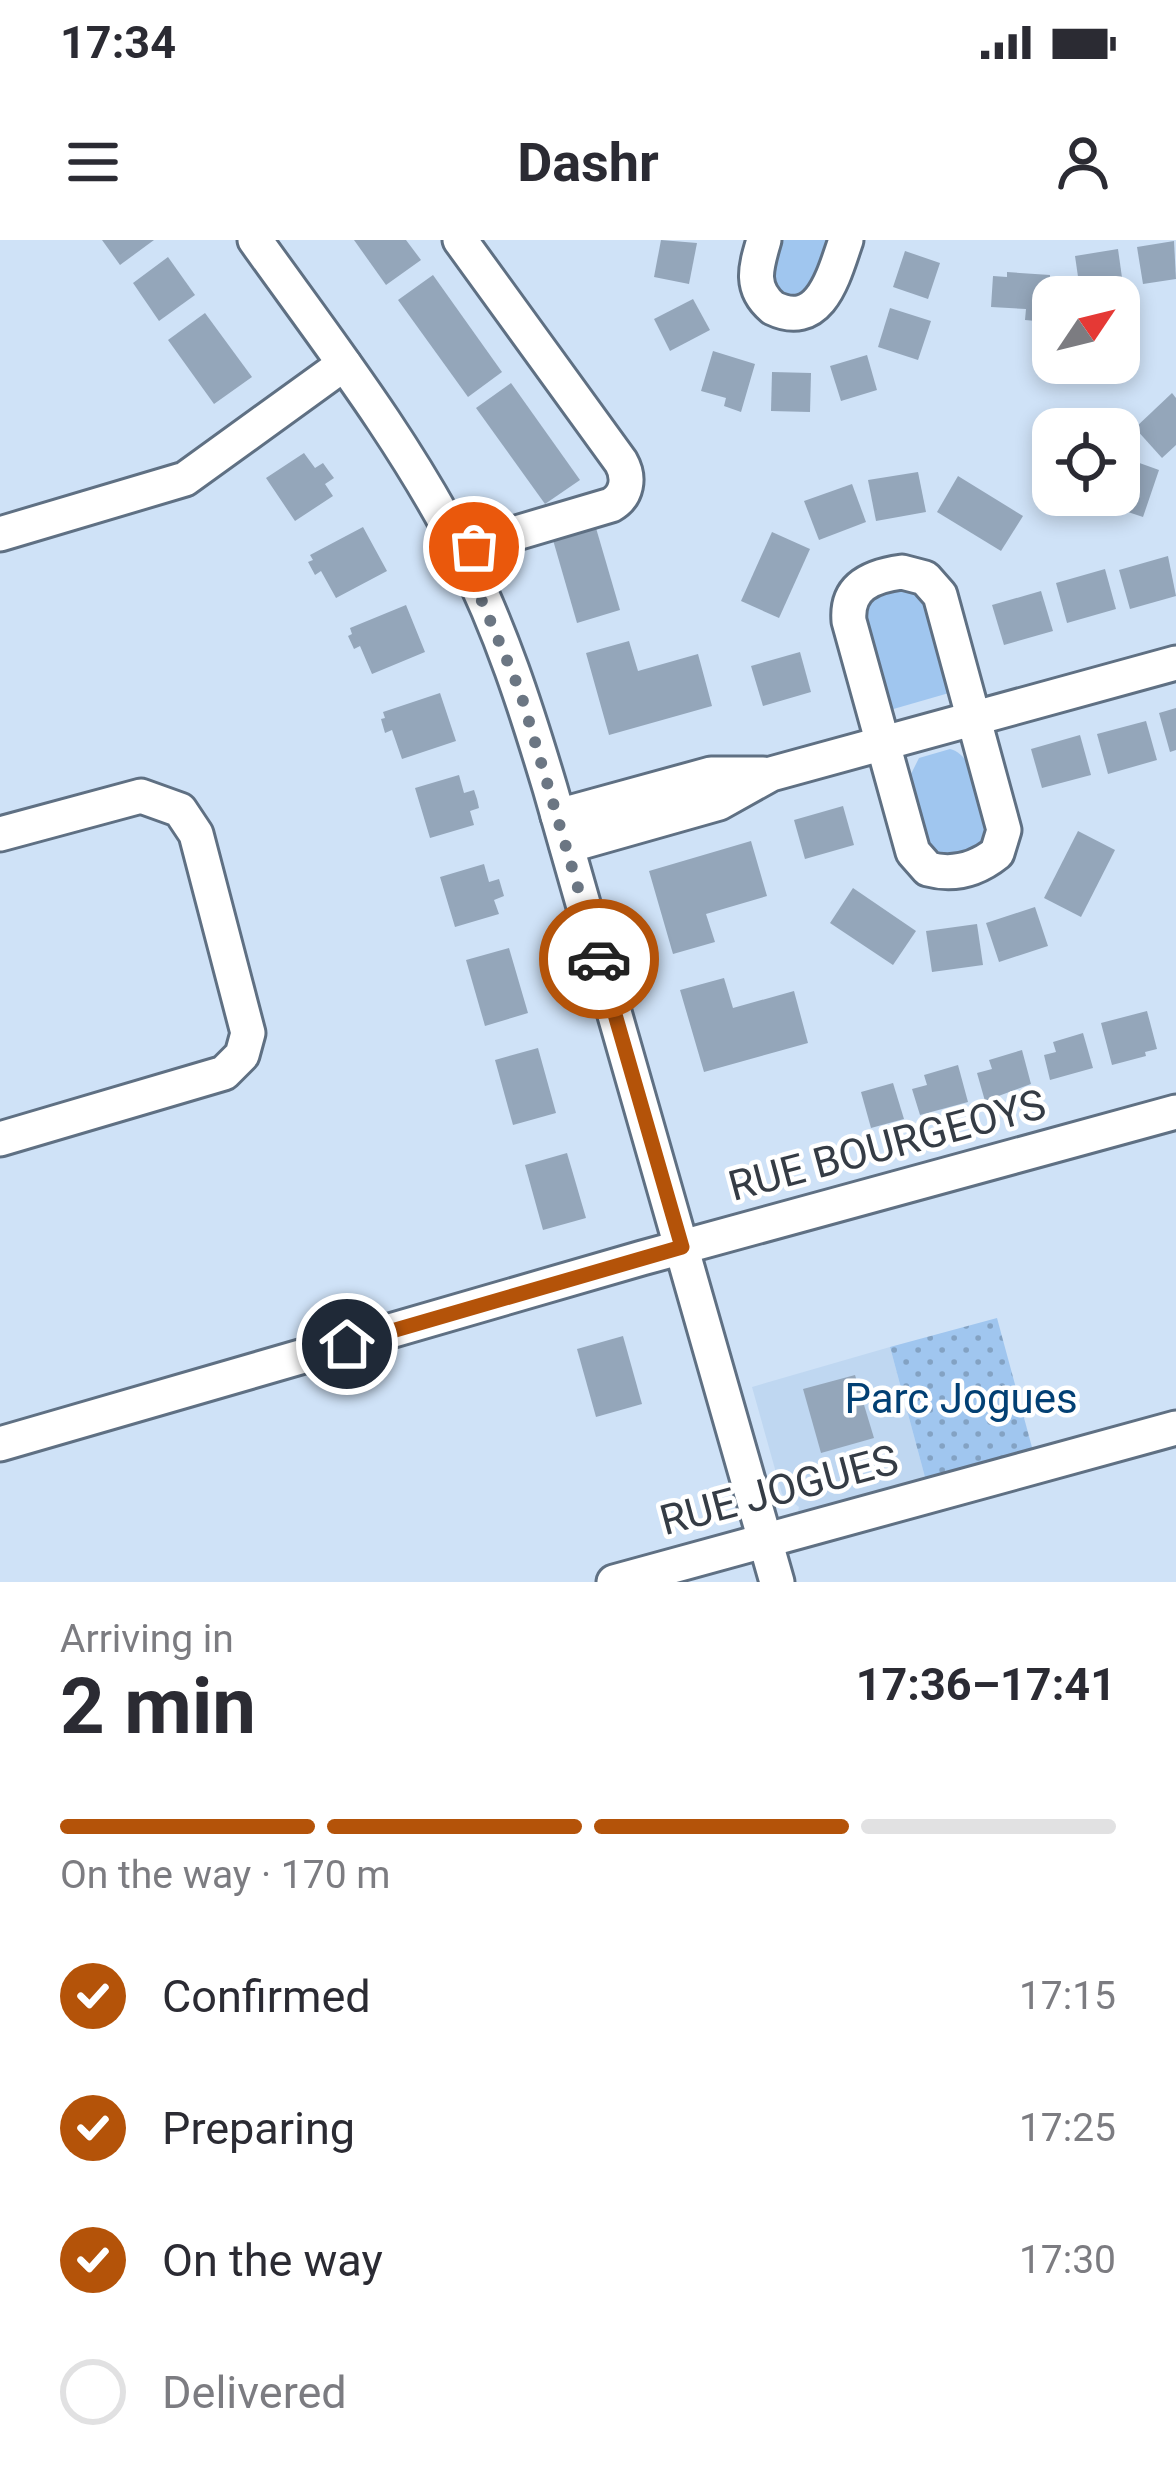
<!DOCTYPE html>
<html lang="en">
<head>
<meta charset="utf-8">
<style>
	body { margin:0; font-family:Roboto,sans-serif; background:#f7f7f7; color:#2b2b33; height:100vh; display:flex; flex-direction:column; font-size:45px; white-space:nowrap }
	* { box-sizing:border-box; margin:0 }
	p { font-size:39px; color:#7c7c81 }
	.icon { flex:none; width:66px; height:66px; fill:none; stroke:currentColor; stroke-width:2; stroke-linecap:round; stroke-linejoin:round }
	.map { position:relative; height:1342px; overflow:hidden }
	.details { display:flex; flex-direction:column; background:#fff; flex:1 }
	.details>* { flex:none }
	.needle { width:78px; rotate:55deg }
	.fabs { position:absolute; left:1032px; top:36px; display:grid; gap:24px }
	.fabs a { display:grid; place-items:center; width:108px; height:108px; border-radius:24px; background:#fff; box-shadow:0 6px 18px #0003; font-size:60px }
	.pin { position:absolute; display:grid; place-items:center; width:102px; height:102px; color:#fff; margin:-51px; border:6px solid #fff; border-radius:50%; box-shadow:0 3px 12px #0007 }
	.courier { position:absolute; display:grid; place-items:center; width:120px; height:120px; margin:-60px; border:9px solid #b45309; border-radius:50%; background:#fff; color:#222; box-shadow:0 3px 15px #0007 }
	.overview em { font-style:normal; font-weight:700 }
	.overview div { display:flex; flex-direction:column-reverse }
	.overview { display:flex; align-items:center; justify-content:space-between; height:204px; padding:0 60px }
	h1 { font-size:78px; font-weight:700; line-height:90px }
	.bar { display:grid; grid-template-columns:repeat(4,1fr); gap:18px 12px; align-content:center; height:144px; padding:0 60px }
	.bar i { height:15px; border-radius:9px; background:#e1e1e2 }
	.bar .current { background:#b45309 }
	.bar p { grid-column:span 4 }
	ol { padding:0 60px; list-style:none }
	li { display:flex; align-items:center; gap:36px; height:132px }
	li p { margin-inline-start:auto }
	li .icon { padding:12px; border-radius:50%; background:#b45309; color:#fff; stroke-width:4 }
	li:last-child { color:#7c7c81 }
	li i { width:66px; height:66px; border:6px solid #e1e1e2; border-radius:50% }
	.status { display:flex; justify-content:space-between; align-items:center; height:84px; padding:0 60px; background:#fff; direction:ltr }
	.status svg { height:33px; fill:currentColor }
	header { display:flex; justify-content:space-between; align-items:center; height:156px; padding:0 60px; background:#fff; font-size:54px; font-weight:700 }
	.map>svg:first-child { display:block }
	.built { fill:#bfd7f1 }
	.grass { fill:#a0c6ef }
	.park { fill:url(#park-dots) }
	.building { fill:#94a6ba }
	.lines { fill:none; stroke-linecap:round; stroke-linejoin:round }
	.minor-casing { stroke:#5f7083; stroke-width:39 }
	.minor { stroke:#fff; stroke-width:33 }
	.done { stroke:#6b7683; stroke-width:12; stroke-dasharray:0 21.6 }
	.route { stroke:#b45309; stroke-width:15 }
	.labels { text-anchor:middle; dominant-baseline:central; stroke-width:9; stroke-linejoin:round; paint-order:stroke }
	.street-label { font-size:42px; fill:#353c45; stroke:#fff }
	.park-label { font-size:42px; fill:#024074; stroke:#fff }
</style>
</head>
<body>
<div class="status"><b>17:34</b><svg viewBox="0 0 49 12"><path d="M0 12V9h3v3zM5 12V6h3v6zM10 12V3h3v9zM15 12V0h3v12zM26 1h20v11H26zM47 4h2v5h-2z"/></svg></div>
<header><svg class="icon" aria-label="menu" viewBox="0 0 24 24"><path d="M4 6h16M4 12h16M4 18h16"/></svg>Dashr<svg class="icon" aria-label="person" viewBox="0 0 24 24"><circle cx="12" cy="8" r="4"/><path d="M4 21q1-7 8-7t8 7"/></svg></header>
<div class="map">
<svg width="1176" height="1342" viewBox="0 0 1176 1342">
	<defs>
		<pattern id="park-dots" width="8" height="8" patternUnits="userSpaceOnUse" patternTransform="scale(3)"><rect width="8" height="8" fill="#a0c6ef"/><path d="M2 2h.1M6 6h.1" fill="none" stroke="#83a2c3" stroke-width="1.8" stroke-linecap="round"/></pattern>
	</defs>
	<rect width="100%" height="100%" fill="#cfe2f7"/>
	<path class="built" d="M890 1107 926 1241 798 1272 799 1267 782 1254 752 1147Z"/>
	<g class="grass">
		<path d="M781 0H830L810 53 792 60 775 50 771 28Z"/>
		<path d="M905 348 923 357 949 453 890 470 864 373 876 357Z"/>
		<path d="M950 509C976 514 995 583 981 605L964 614 940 616 926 603 908 540 919 518Z"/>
	</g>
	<path class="park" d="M997 1078 1033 1211 926 1241 890 1107Z"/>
	<g class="building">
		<path d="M102 0H154L120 25Z"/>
		<path d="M354 0H406L421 20 386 45Z"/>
		<path d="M661 0 697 3 689 44 654 37Z"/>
		<path d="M1174 1 1176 39 1143 44 1137 7Z"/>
		<path d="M1118 9 1125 59 1081 57 1075 16Z"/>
		<path d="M905 11 940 23 928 59 893 47Z"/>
		<path d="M168 17 195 55 159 81 133 43Z"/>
		<path d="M1007 32 1050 35 1047 82 1025 80 1026 69 991 67 993 36 1007 37Z"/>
		<path d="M433 35 502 132 468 157 398 60Z"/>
		<path d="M693 59 710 90 670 111 654 79Z"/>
		<path d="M890 68 931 81 918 120 878 107Z"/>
		<path d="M205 73 252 137 214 164 168 100Z"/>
		<path d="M713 111 755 124 741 172 724 166 726 158 701 151Z"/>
		<path d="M867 115 877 150 841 161 830 126Z"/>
		<path d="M772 132 811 133 810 172 771 171Z"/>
		<path d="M511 143 580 240 545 264 476 168Z"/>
		<path d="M1172 153 1176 158V205L1162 218 1135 188Z"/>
		<path d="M304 213 315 228 323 223 328 230 334 238 325 244 333 256 295 281 266 238Z"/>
		<path d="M1120 216 1159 230 1143 277 1104 264 1107 255H1119Z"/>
		<path d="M918 232 926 272 876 281 868 240Z"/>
		<path d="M958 236 1023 276 1001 311 937 272Z"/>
		<path d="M852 244 866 282 819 300 804 261Z"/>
		<path d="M363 287 387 331 336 358 321 331 315 335 308 322 313 320 310 315Z"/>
		<path d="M596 288 620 370 577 383 553 300Z"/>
		<path d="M772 292 810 309 779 378 741 361Z"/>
		<path d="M1168 316 1176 356 1130 369 1119 330Z"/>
		<path d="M1105 329 1116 369 1067 383 1056 343Z"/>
		<path d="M1041 351 1053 391 1004 405 992 365Z"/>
		<path d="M406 365 425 412 372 434 360 406 354 409 348 396 352 394 350 388Z"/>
		<path d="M629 401 638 431 698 414 712 466 609 495 586 413Z"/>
		<path d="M800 412 811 452 763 466 751 426Z"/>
		<path d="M440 453 456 501 402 519 392 490 385 493 381 479 385 478 383 472Z"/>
		<path d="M1176 468V510L1170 512 1159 473Z"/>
		<path d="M1146 481 1157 520 1108 534 1097 494Z"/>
		<path d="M1080 495 1091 535 1042 548 1031 509Z"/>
		<path d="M459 535 464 553 474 550 477 559 479 568 470 571 474 585 430 598 415 548Z"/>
		<path d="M843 566 854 605 805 619 794 580Z"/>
		<path d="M1078 591 1115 610 1081 677 1044 658Z"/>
		<path d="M751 601 767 656 706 674 715 702 673 714 649 631Z"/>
		<path d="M484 624 489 642 499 639 504 656 494 660 499 674 455 687 440 637Z"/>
		<path d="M853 648 916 691 893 725 830 683Z"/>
		<path d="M1035 667 1048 706 999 722 986 683Z"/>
		<path d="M977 684 983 725 932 732 926 691Z"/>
		<path d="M509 708 528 773 485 786 466 720Z"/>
		<path d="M724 738 733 768 794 751 808 803 704 832 680 750Z"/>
		<path d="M1147 771 1157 809 1145 812 1146 816 1112 825 1101 783Z"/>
		<path d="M1083 793 1093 828 1050 840 1044 815 1056 812 1053 802Z"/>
		<path d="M538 808 556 873 513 885 495 820Z"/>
		<path d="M1022 810 1031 844 985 861 977 833 992 829 989 820Z"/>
		<path d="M958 825 968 862 920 875 912 849 927 845 924 835Z"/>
		<path d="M893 843 904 879 871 888 861 852Z"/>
		<path d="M567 913 586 978 543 990 525 925Z"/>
		<path d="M623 1096 642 1164 596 1177 577 1109Z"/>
		<path d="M855 1135 874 1198 821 1213 803 1149Z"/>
	</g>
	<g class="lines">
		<defs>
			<g id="minor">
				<path d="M255 0C328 102 406 202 463 315 501 390 526 468 550 548L777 1342"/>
				<path d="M460 0 621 222C630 238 627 256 611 265L486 302 462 314"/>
				<path d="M764 0C756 27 749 48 773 68 821 91 834 34 846 0"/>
				<path d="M0 294 185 239 344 124"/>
				<path d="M902 332 925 338 940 355 1004 590 997 613C977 629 954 636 928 629L913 612 849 381C846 346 872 336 902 332Z"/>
				<path d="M558 576 711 534H763"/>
				<path d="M0 594 141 556 180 570 196 594 248 793 242 815 224 833 0 899"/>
				<path d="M567 606 719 563 771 534 1176 423"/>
				<path d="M0 1204 642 1018 1176 872"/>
				<path d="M614 1342 1176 1188"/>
			</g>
		</defs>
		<use href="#minor" class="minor-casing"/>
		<use href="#minor" class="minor"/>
	</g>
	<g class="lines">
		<path class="done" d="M474 307 462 314 520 451 599 719"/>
		<path class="route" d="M347 1104 682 1007 599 719"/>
	</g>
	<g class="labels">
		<g class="street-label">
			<text transform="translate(887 905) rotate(-15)">RUE BOURGEOYS</text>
			<text transform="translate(779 1250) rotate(-15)">RUE JOGUES</text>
		</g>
		<g class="park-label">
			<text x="961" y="1158">Parc Jogues</text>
		</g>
	</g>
</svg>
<div class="fabs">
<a><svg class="needle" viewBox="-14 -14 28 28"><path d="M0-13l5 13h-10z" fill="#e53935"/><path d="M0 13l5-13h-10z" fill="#7c7c81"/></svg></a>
<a><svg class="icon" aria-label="locate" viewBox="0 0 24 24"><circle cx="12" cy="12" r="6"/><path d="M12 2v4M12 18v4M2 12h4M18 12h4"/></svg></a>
</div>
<div class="pin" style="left:474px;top:307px;background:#ea580c"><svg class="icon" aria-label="bag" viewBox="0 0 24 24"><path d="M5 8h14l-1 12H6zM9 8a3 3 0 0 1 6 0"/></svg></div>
<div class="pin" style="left:347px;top:1104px;background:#1f2937"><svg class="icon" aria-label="home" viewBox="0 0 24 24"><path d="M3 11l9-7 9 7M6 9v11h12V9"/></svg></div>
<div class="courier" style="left:599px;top:719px"><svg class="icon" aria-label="car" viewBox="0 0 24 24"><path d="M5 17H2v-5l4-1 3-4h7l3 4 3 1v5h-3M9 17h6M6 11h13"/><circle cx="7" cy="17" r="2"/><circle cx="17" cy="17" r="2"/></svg></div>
</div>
<section class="details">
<div class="overview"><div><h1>2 min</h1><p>Arriving in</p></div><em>17:36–17:41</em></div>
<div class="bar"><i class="current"></i><i class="current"></i><i class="current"></i><i></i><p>On the way · 170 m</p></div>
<ol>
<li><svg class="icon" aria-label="check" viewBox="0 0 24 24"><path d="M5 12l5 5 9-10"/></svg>Confirmed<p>17:15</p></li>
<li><svg class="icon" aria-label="check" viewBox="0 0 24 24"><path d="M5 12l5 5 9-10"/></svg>Preparing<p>17:25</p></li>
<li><svg class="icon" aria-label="check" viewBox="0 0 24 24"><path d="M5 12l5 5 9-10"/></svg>On the way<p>17:30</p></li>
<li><i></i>Delivered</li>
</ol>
</section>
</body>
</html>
